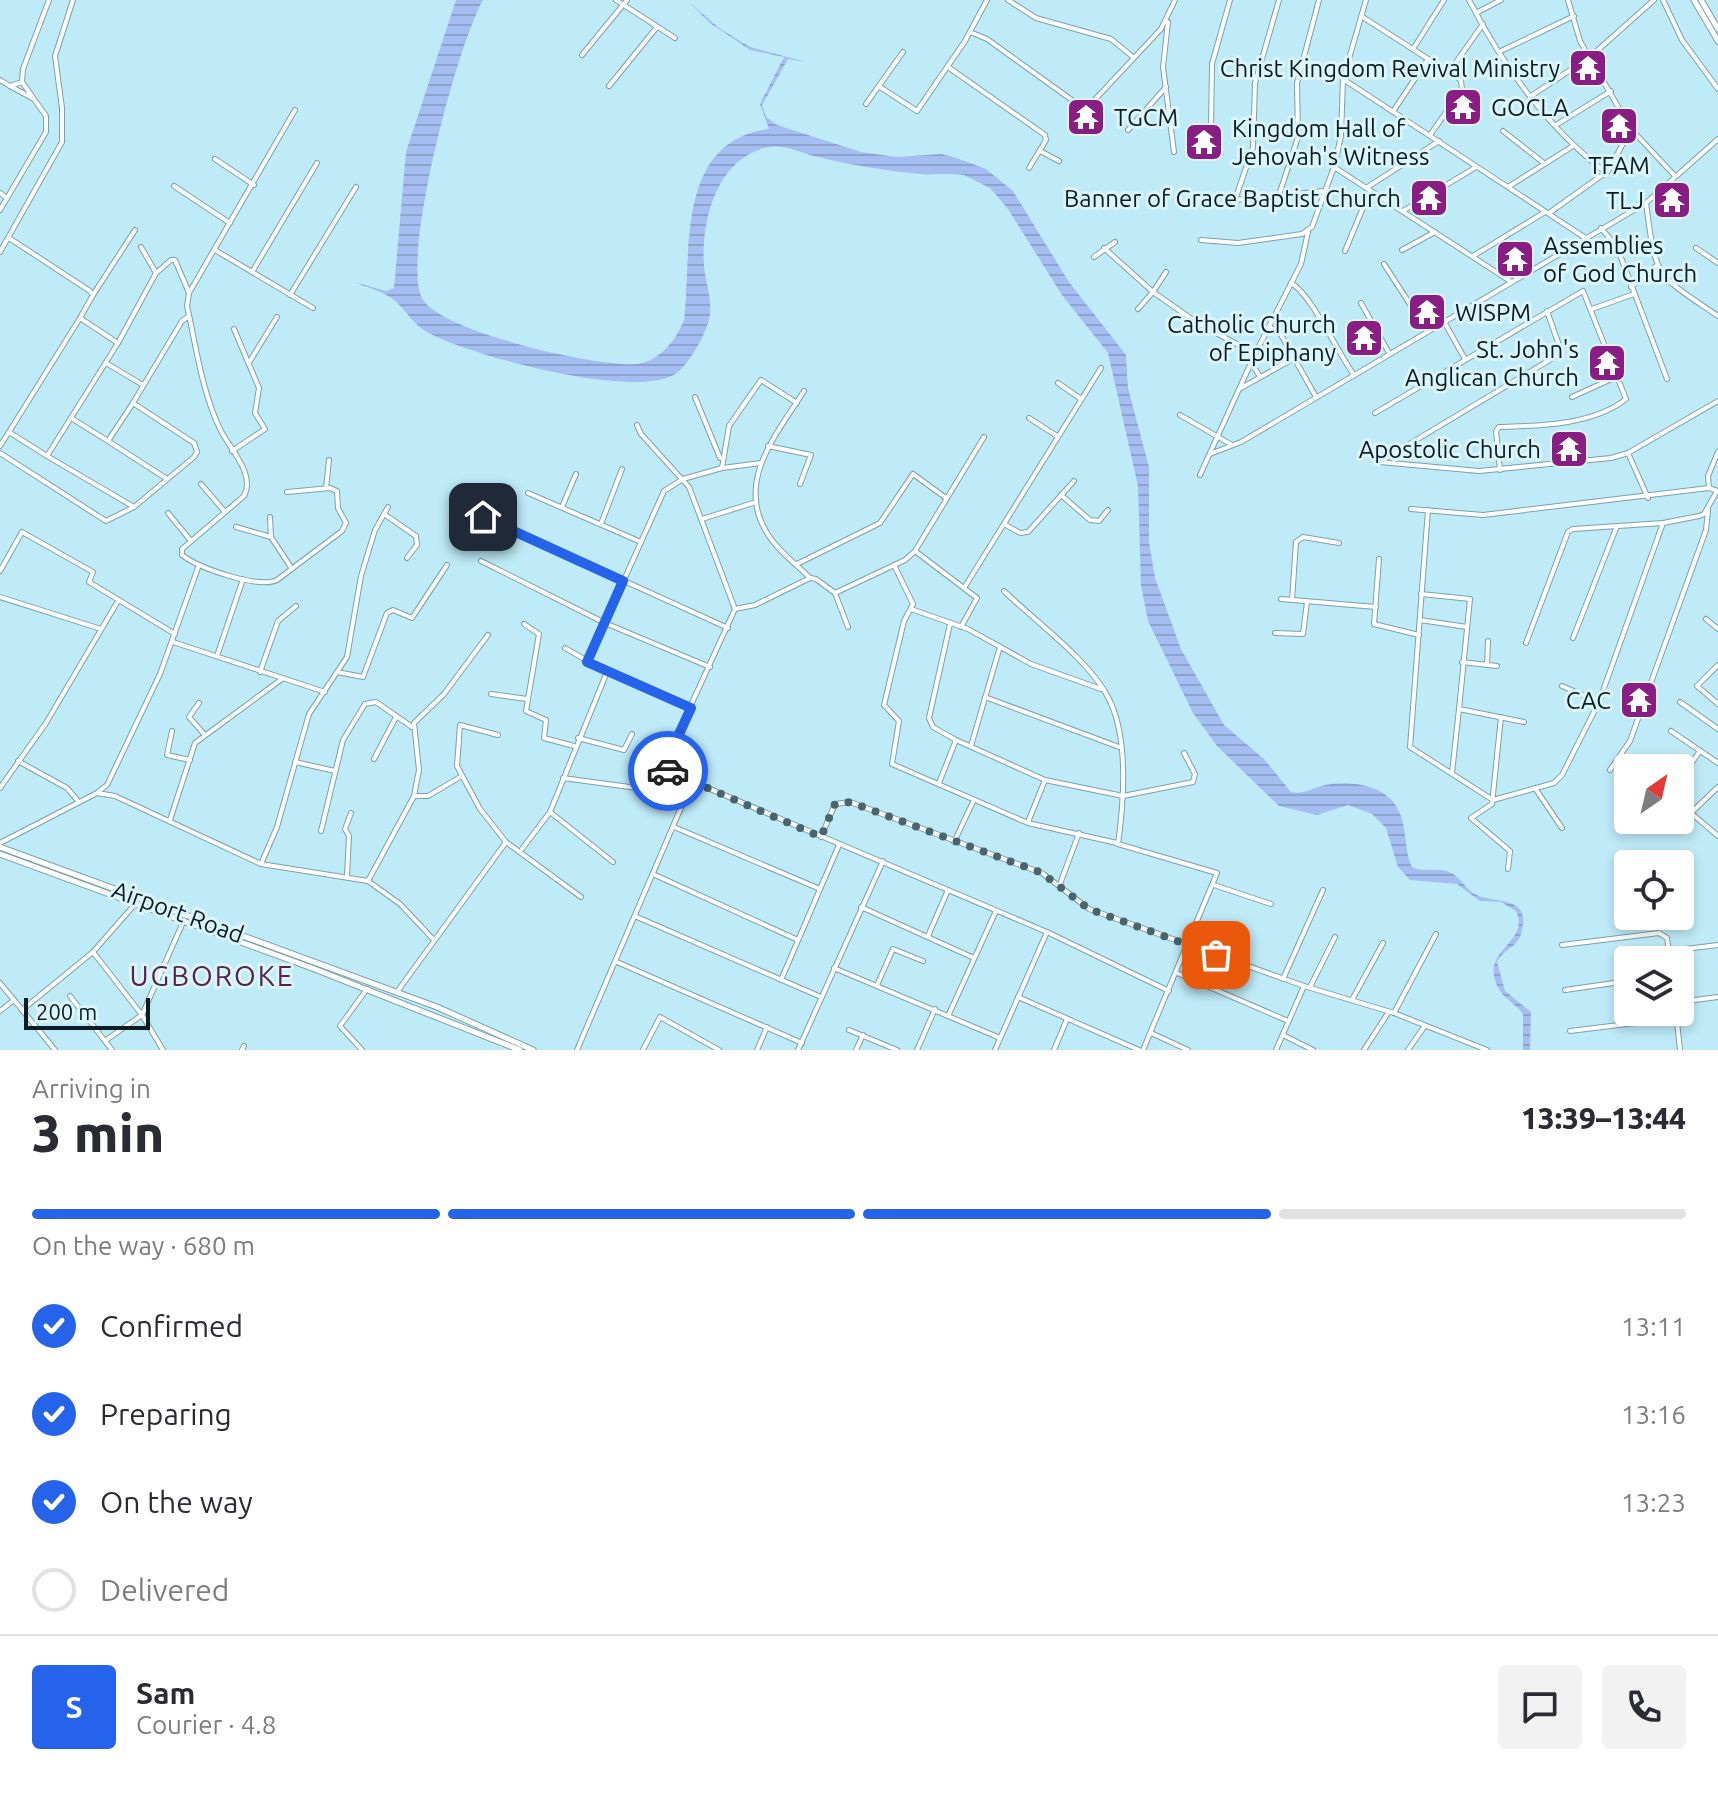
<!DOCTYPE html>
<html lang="en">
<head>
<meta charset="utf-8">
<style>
	body { margin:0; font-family:Ubuntu,sans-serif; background:#f2f2f3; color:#2b2b33; height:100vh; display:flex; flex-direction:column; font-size:30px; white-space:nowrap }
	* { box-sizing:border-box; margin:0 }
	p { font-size:26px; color:#7c7c81 }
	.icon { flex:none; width:44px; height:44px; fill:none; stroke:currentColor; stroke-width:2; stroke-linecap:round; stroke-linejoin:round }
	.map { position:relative; height:1050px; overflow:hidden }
	.details { display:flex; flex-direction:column; background:#fff; flex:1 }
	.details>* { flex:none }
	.needle { width:52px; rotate:34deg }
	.tools { position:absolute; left:1614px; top:754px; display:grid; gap:16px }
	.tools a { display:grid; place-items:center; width:80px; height:80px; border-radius:8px; background:#fff; box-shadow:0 4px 12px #0003; font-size:40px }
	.scale { position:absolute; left:24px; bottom:20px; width:126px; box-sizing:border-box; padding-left:8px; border:4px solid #0b1c22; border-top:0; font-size:22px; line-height:28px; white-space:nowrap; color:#0b1c22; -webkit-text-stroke:6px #dbf5fd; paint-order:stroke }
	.pin { position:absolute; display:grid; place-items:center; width:68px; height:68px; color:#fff; margin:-34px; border-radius:16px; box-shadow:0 4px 12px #0006 }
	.courier { position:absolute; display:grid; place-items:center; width:80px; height:80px; margin:-40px; border:6px solid #2563eb; border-radius:50%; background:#fff; color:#222; box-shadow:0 2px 10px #0007 }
	.head em { font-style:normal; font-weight:800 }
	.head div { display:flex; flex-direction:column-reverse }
	.head { display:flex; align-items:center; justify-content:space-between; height:136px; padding:0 32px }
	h1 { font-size:52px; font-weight:800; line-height:60px }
	.bar { display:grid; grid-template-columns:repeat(4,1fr); gap:12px 8px; align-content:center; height:96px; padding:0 32px }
	.bar i { height:10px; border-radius:6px; background:#e1e1e2 }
	.bar .active { background:#2563eb }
	.bar p { grid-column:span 4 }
	.line { display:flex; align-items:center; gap:20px; padding:0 32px; border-top:2px solid #e1e1e2 }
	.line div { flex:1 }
	.round { display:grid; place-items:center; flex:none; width:84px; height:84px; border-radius:8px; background:#f2f2f3 }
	ol { padding:0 32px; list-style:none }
	li { display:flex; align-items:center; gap:24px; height:88px }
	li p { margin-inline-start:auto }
	li .icon { padding:8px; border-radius:50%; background:#2563eb; color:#fff; stroke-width:4 }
	li:last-child { color:#7c7c81 }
	li i { width:44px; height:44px; border:4px solid #e1e1e2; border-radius:50% }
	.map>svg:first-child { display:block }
	.water { fill:url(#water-rules) }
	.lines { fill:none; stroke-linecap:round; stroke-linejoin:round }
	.minor-casing { stroke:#77a1af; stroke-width:6 }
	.tertiary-casing { stroke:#77a1af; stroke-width:6 }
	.secondary-casing { stroke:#77a1af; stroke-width:7 }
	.minor { stroke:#fff; stroke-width:4 }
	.tertiary { stroke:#fff; stroke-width:4 }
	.secondary { stroke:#fff; stroke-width:5 }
	.done { stroke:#4a646d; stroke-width:8; stroke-dasharray:0 14.4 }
	.route { stroke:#2563eb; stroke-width:10 }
	.labels { text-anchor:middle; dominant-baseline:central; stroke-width:6; stroke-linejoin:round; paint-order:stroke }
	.poi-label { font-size:24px; fill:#0b1c22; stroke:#dbf5fd; text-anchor:end }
	.street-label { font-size:24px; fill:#0b1c22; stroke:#dbf5fd }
	.quarter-label { font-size:28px; letter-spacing:2px; fill:#552251; stroke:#dbf5fd }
</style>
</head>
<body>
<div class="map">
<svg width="1718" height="1050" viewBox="0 0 1718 1050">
	<defs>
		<pattern id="water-rules" width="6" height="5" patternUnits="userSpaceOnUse" patternTransform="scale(2)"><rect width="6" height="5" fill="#a5bef1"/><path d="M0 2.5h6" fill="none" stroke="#8da3ce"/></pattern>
	</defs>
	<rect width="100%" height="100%" fill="#bfebf9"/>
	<path class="water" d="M456 0H483C457 46 403 249 421 296 433 331 601 368 637 364 660 361 676 340 684 320 692 252 675 141 769 129L760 104 784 57 750 50 710 23 689 2 719 28 750 47 806 62 788 59 762 105 766 117 777 125 861 152 897 157 941 154 954 157 986 169 1013 191 1069 282 1126 355 1128 388 1149 467V542L1155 578 1181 649 1224 725 1264 759 1291 792C1302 795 1311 789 1321 786 1345 780 1382 783 1396 806 1408 824 1403 848 1412 867 1424 873 1437 867 1449 872 1460 876 1464 887 1473 893 1493 906 1533 892 1521 934 1517 947 1503 950 1497 962L1505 991 1531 1012 1530 1050H1523V1014C1516 1004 1506 1000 1500 991 1475 950 1532 944 1516 911L1501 902 1480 901 1457 884 1410 880 1398 867 1386 828 1372 814 1348 805 1317 815 1279 806 1217 746 1193 713 1148 621 1141 585 1138 486 1108 353 1062 295 1008 209 990 188 964 175C950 173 936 175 922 174 886 171 849 165 814 156 796 151 780 142 761 149 715 164 701 223 704 266 705 281 712 298 710 314 708 331 691 361 678 372 643 403 467 355 427 332 413 324 405 309 393 299 382 291 366 287 354 282L386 291 394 288 406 152Z"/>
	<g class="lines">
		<defs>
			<g id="minor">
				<path d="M616 0 675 38"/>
				<path d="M1008 0 1036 18 1111 39 1133 57"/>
				<path d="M1279 0 1255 83 1253 147 1235 200 1324 191"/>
				<path d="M1469 0C1502 64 1547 127 1604 171"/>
				<path d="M1568 0 1580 41 1631 129 1675 176"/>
				<path d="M1663 0 1682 40 1718 89"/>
				<path d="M1476 13 1501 0"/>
				<path d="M1361 16 1461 80 1462 90 1430 135"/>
				<path d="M1168 22 1163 67 1174 152"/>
				<path d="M970 32 987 39 1083 108 1088 107 1161 29 1175 0"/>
				<path d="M1413 49 1444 0"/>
				<path d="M1501 51 1574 16"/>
				<path d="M582 55 627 0"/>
				<path d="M948 67 1045 135 1046 140 1029 168"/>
				<path d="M1450 71 1483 24"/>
				<path d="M1343 79 1584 237"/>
				<path d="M0 80 10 86 22 82"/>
				<path d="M10 86 32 98"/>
				<path d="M609 86 657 27"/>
				<path d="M880 87 917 111 965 41 987 0"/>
				<path d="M1531 96 1590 57 1654 0"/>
				<path d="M866 104 903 52"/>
				<path d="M1394 110 1428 59"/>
				<path d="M1556 125 1611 91"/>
				<path d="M1128 130 1166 87"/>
				<path d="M1503 131 1545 164"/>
				<path d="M1040 151 1059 161"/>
				<path d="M1206 153 1211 130 1212 64 1230 0"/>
				<path d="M215 159 254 185"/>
				<path d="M1334 167 1510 281"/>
				<path d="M174 186 230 223"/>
				<path d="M1508 187 1573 146"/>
				<path d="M1366 188 1439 141"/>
				<path d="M0 193 7 198"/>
				<path d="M1279 195 1298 137 1297 83 1319 0"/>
				<path d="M1646 203C1656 280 1655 273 1718 316"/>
				<path d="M0 210 46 132V116L22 82 23 69 49 0"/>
				<path d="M1403 211 1476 167"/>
				<path d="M1549 213 1608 171 1631 129"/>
				<path d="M1601 228 1617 247 1667 379"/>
				<path d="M9 238 90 291 93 295 80 318 118 343"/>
				<path d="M1201 240 1238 243 1302 234 1312 227 1334 167 1341 136 1343 79 1366 0"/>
				<path d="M141 247 156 273"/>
				<path d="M1104 248 1153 292 1166 272"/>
				<path d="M1696 248 1718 263"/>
				<path d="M215 250 313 308"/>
				<path d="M1402 250 1435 232"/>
				<path d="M1345 251 1370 191"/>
				<path d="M1473 256 1545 212"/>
				<path d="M1094 257 1115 242"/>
				<path d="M1384 264 1426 329"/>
				<path d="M252 272 317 163"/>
				<path d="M1291 283C1311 294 1338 353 1354 375"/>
				<path d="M1631 287 1656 266"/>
				<path d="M189 293 175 260H171L156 273 118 343 47 456 134 507 194 457 197 452 194 443 133 403 182 321 189 316"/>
				<path d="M93 295 135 230"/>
				<path d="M290 295 356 187"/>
				<path d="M1361 303 1389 353"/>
				<path d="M1138 309 1153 292 1196 322 1255 354 1301 264 1308 232"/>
				<path d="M1592 309 1634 294"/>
				<path d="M1443 320 1465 359"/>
				<path d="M1269 327 1280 333 1316 397"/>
				<path d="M250 361 277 317"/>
				<path d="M1251 362 1260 377"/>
				<path d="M106 363 143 385"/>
				<path d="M1058 383 1081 399"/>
				<path d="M1241 388 1293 359"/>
				<path d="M804 391C777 434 735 481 767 533 777 550 796 564 810 578L816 579 835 593 905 560 915 551 984 437"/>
				<path d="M695 397 720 458"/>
				<path d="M1572 397 1618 376"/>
				<path d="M1375 413 1583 291 1626 399C1594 425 1538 426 1499 427L1496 431 1500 470"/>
				<path d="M1180 415 1232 445"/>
				<path d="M71 418 108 441 133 403"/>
				<path d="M1029 418 1057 436"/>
				<path d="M9 432 80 318"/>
				<path d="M108 441 167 479"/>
				<path d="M0 446 9 432 47 456"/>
				<path d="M768 446 811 455 800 484"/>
				<path d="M232 451 265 429 255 413 259 388 234 329"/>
				<path d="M0 453 106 521 134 507"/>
				<path d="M1628 453 1648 498"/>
				<path d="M1210 454 1241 442 1646 203 1718 139"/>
				<path d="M1381 461 1558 355 1560 348 1547 311"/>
				<path d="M1380 462 1479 471 1611 458 1628 453 1718 401"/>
				<path d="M761 463 722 468 729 426 761 380 797 403"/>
				<path d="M1200 475 1255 354"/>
				<path d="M201 484 225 512"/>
				<path d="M326 488 329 460"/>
				<path d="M1709 488 1708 476 1718 452"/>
				<path d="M287 492 330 488 337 491 338 508 346 523 342 531 277 580C258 589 199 568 182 555V549L244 496C256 474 229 448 220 429 202 392 196 346 187 306L189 293 295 110"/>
				<path d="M528 493 641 542"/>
				<path d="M1061 495 1090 520 1099 521 1108 510"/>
				<path d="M459 506 728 628"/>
				<path d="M562 507 576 474"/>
				<path d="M1411 509 1483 515 1709 488 1718 491"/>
				<path d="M1428 510 1410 747 1493 800 1554 783 1562 775 1599 702 1663 523"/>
				<path d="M168 513 191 541"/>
				<path d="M384 514 416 536 417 545 407 558"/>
				<path d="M270 517 271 537"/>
				<path d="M702 519 753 503"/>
				<path d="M601 524 622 469"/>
				<path d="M1004 524 1020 533 1028 532 1074 481"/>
				<path d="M236 527 271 537 292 569"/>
				<path d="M915 551 977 598 961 627"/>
				<path d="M1379 559 1374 624 1419 635"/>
				<path d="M481 561 605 623 710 667"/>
				<path d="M797 564 880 523 913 474 946 498"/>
				<path d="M894 565 913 604 904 621 884 705 899 721 892 764 1028 823 1117 843"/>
				<path d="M0 571 22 532 93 572 89 582 175 634"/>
				<path d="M964 588 1101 368"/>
				<path d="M1004 591C1036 622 1088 659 1108 697 1129 737 1124 801 1118 844L1217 873 1143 1050"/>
				<path d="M835 593 848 627"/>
				<path d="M1421 594 1470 599 1459 709 1524 722"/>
				<path d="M0 597 101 629"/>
				<path d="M1281 599 1376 607"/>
				<path d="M1292 600 1296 542 1303 537 1339 543"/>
				<path d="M735 609 755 605 810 578"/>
				<path d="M911 609 968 629 1031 664 1101 689"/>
				<path d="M1706 619 1718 629"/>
				<path d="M1420 620 1467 627"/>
				<path d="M524 624 539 634 526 711 546 720 544 738 574 746"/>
				<path d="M950 624 929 718 933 727 956 740 1045 780 1123 796 1193 782 1195 774 1184 753"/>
				<path d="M1275 633 1303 634 1307 602"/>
				<path d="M1573 638 1617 526"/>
				<path d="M173 642 325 692"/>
				<path d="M1526 643 1568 532 1573 529 1663 523 1699 516 1704 514 1717 491"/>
				<path d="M565 648 607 672 691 708"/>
				<path d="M217 656 243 579"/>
				<path d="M587 662 664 491 683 479 722 468"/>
				<path d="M1462 662 1497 666"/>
				<path d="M1487 665 1488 641"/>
				<path d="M1718 665 1697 686 1718 704"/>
				<path d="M260 672 278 621 296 606"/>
				<path d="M337 672 363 677 387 613 393 610 412 618 447 565"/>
				<path d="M1562 686 1599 702"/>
				<path d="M491 694 527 699"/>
				<path d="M985 697 1119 747"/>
				<path d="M1680 702 1718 729"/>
				<path d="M199 703 189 717 204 734"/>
				<path d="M1501 717 1492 804 1471 818 1510 851 1508 869"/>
				<path d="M172 731 167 755 190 760"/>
				<path d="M1671 731 1718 763"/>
				<path d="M498 735 460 725 457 766 480 809 506 842 581 897"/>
				<path d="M578 738 624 750 632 734"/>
				<path d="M971 746 999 650"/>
				<path d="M374 759 396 717"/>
				<path d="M18 761 67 788 78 801"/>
				<path d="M295 762 335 771"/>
				<path d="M663 769 1047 932 1169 991"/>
				<path d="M1610 770 1630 741 1706 530 1708 510"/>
				<path d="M1685 772 1700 751"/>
				<path d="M1452 773 1459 709"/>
				<path d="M563 778 652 790 735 609 689 487 641 434 637 425"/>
				<path d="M939 783 956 740"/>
				<path d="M1718 787 1691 813 1718 836"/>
				<path d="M0 788 46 723 118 601"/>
				<path d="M1535 788 1562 828"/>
				<path d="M98 792 107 785 160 674 199 565"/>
				<path d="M414 796H428L462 776"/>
				<path d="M1680 805 1691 813"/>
				<path d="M550 812 613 862"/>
				<path d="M170 820 195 743 282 679"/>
				<path d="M1028 822 1045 780"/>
				<path d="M674 827 820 889"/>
				<path d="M321 831 343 740 365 704 376 702 412 727"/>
				<path d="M821 837 835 804 850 802 1042 873 1089 909 1304 986 1394 1013 1487 1050"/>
				<path d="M954 842 973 802"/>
				<path d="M0 843 97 793 115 796 261 864 368 881 400 904 434 940"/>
				<path d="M522 849 550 812 607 672"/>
				<path d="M261 864 277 827 309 714 347 657 361 576 375 530 388 507"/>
				<path d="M347 875 349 836 345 829 351 813"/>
				<path d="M655 875 798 940"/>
				<path d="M368 881 414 796 419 770 414 723 444 694 488 635"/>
				<path d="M1060 884 1079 833"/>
				<path d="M1214 885 1271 904"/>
				<path d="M861 907 974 958"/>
				<path d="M637 917 821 997"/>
				<path d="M928 936 948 890"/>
				<path d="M1562 945 1659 933 1667 938 1670 960"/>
				<path d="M1669 951 1718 945"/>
				<path d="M93 952 142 1015 106 1040"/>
				<path d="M617 962 802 1043"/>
				<path d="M834 968 1000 1038"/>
				<path d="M1177 973 1288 1021"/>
				<path d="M1283 979 1323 890"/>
				<path d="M781 980 839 845"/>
				<path d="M0 983 55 1050"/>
				<path d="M877 985 893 949 923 961"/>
				<path d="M1310 987 1335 937"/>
				<path d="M1565 990 1628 981"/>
				<path d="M397 992 506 842"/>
				<path d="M70 996 112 1050"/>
				<path d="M1018 997 1139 1050"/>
				<path d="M1352 1000 1383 943"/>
				<path d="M1680 1002 1718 997"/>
				<path d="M22 1010 93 952 136 903"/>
				<path d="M0 1011 14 1000"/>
				<path d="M1676 1012 1680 1050"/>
				<path d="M1394 1013 1436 934"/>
				<path d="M949 1014 996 911"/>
				<path d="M849 1030 897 1050"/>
				<path d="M1570 1031 1676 1018"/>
				<path d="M1151 1033 1188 1050"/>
				<path d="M1283 1035 1313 1050"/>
				<path d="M163 1050 142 1015 184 920"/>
				<path d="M242 1050 244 1046"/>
				<path d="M362 1050 340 1026 367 989"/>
				<path d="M577 1050 692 782"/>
				<path d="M643 1050 660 1017 719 1050"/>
				<path d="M757 1050 767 1027"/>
				<path d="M798 1050 883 861"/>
				<path d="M856 1050 863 1035"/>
				<path d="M917 1050 935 1009"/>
				<path d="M995 1050 1047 932"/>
				<path d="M1054 1050 1067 1019"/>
				<path d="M1276 1050 1304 986"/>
				<path d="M1364 1050 1388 1013"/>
				<path d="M1408 1050 1424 1027"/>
			</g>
			<path id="tertiary" d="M0 252 62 142V108L55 56 73 0"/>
			<g id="secondary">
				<path d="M1694 0 1718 41"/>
				<path d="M1701 0 1718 29"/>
				<path d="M0 847 437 1007 533 1050"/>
				<path d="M0 854 312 968 520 1050"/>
			</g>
		</defs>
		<use href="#minor" class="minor-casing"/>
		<use href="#tertiary" class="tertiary-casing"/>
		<use href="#secondary" class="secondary-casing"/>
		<use href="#minor" class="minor"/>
		<use href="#tertiary" class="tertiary"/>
		<use href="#secondary" class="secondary"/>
	</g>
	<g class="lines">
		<path class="done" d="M668 771 821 837 835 804 850 802 1042 873 1089 909 1216 955"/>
		<path class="route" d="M483 517 623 581 587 662 691 708 663 769 668 771"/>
	</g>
	<defs>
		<symbol id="temple-square" viewBox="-11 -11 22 22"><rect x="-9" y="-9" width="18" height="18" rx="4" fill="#891d83" stroke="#dbf5fd"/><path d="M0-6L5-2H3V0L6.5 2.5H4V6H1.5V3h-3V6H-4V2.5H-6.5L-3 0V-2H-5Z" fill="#fff"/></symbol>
	</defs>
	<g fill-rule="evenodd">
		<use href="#temple-square" x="1566" y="46" width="44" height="44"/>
		<use href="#temple-square" x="1441" y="85" width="44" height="44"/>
		<use href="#temple-square" x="1064" y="95" width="44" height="44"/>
		<use href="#temple-square" x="1597" y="104" width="44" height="44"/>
		<use href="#temple-square" x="1182" y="120" width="44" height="44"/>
		<use href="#temple-square" x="1407" y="176" width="44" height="44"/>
		<use href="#temple-square" x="1650" y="178" width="44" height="44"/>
		<use href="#temple-square" x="1493" y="237" width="44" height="44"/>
		<use href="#temple-square" x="1405" y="290" width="44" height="44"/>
		<use href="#temple-square" x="1342" y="316" width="44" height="44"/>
		<use href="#temple-square" x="1585" y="341" width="44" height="44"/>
		<use href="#temple-square" x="1547" y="427" width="44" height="44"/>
		<use href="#temple-square" x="1617" y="678" width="44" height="44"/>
	</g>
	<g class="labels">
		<g class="poi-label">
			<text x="1560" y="68">Christ Kingdom Revival Ministry</text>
			<text x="1491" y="107" text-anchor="start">GOCLA</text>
			<text x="1114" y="117" text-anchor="start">TGCM</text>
			<text x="1232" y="128" text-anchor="start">Kingdom Hall of<tspan x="1232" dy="28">Jehovah's Witness</tspan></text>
			<text x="1619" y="165" text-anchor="middle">TFAM</text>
			<text x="1401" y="198">Banner of Grace Baptist Church</text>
			<text x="1644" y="200">TLJ</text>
			<text x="1543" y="245" text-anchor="start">Assemblies<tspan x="1543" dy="28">of God Church</tspan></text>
			<text x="1455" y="312" text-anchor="start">WISPM</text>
			<text x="1336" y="324">Catholic Church<tspan x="1336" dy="28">of Epiphany</tspan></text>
			<text x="1579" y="349">St. John's<tspan x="1579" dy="28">Anglican Church</tspan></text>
			<text x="1541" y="449">Apostolic Church</text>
			<text x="1611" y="700">CAC</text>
		</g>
		<g class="street-label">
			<text transform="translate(178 912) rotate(20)">Airport Road</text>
		</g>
		<g class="quarter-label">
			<text x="212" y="975">UGBOROKE</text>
		</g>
	</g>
</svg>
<div class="tools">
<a><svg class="needle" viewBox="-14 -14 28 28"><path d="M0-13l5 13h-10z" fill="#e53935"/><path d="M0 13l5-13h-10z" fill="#7c7c81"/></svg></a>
<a><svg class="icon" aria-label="locate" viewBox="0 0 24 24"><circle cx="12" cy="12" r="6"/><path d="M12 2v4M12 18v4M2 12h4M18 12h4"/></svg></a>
<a><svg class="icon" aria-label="layers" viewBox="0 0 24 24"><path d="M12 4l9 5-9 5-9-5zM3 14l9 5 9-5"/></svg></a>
</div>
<div class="scale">200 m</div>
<div class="pin" style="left:1216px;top:955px;background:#ea580c"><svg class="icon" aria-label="bag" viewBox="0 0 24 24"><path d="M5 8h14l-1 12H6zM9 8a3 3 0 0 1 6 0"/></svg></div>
<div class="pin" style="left:483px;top:517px;background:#1f2937"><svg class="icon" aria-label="home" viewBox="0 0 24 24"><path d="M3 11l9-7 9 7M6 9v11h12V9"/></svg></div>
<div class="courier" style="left:668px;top:771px"><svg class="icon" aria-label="car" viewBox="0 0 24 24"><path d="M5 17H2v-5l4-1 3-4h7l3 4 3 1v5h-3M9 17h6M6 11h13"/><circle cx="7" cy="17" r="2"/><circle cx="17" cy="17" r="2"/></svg></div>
</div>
<section class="details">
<div class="head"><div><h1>3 min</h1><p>Arriving in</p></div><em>13:39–13:44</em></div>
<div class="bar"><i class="active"></i><i class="active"></i><i class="active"></i><i></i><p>On the way · 680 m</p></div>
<ol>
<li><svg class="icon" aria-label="check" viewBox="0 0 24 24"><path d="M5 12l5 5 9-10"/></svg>Confirmed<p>13:11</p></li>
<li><svg class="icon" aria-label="check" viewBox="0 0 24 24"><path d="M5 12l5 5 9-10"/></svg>Preparing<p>13:16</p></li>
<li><svg class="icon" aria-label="check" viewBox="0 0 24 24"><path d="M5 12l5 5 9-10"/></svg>On the way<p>13:23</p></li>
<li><i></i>Delivered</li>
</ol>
<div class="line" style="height:144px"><b class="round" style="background:#2563eb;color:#fff">S</b><div><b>Sam</b><p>Courier · 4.8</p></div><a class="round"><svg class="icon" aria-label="chat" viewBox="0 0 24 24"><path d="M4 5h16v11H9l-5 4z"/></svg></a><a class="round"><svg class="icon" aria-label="phone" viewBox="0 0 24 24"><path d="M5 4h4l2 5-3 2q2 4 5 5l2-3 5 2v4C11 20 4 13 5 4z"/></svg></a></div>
</section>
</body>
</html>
